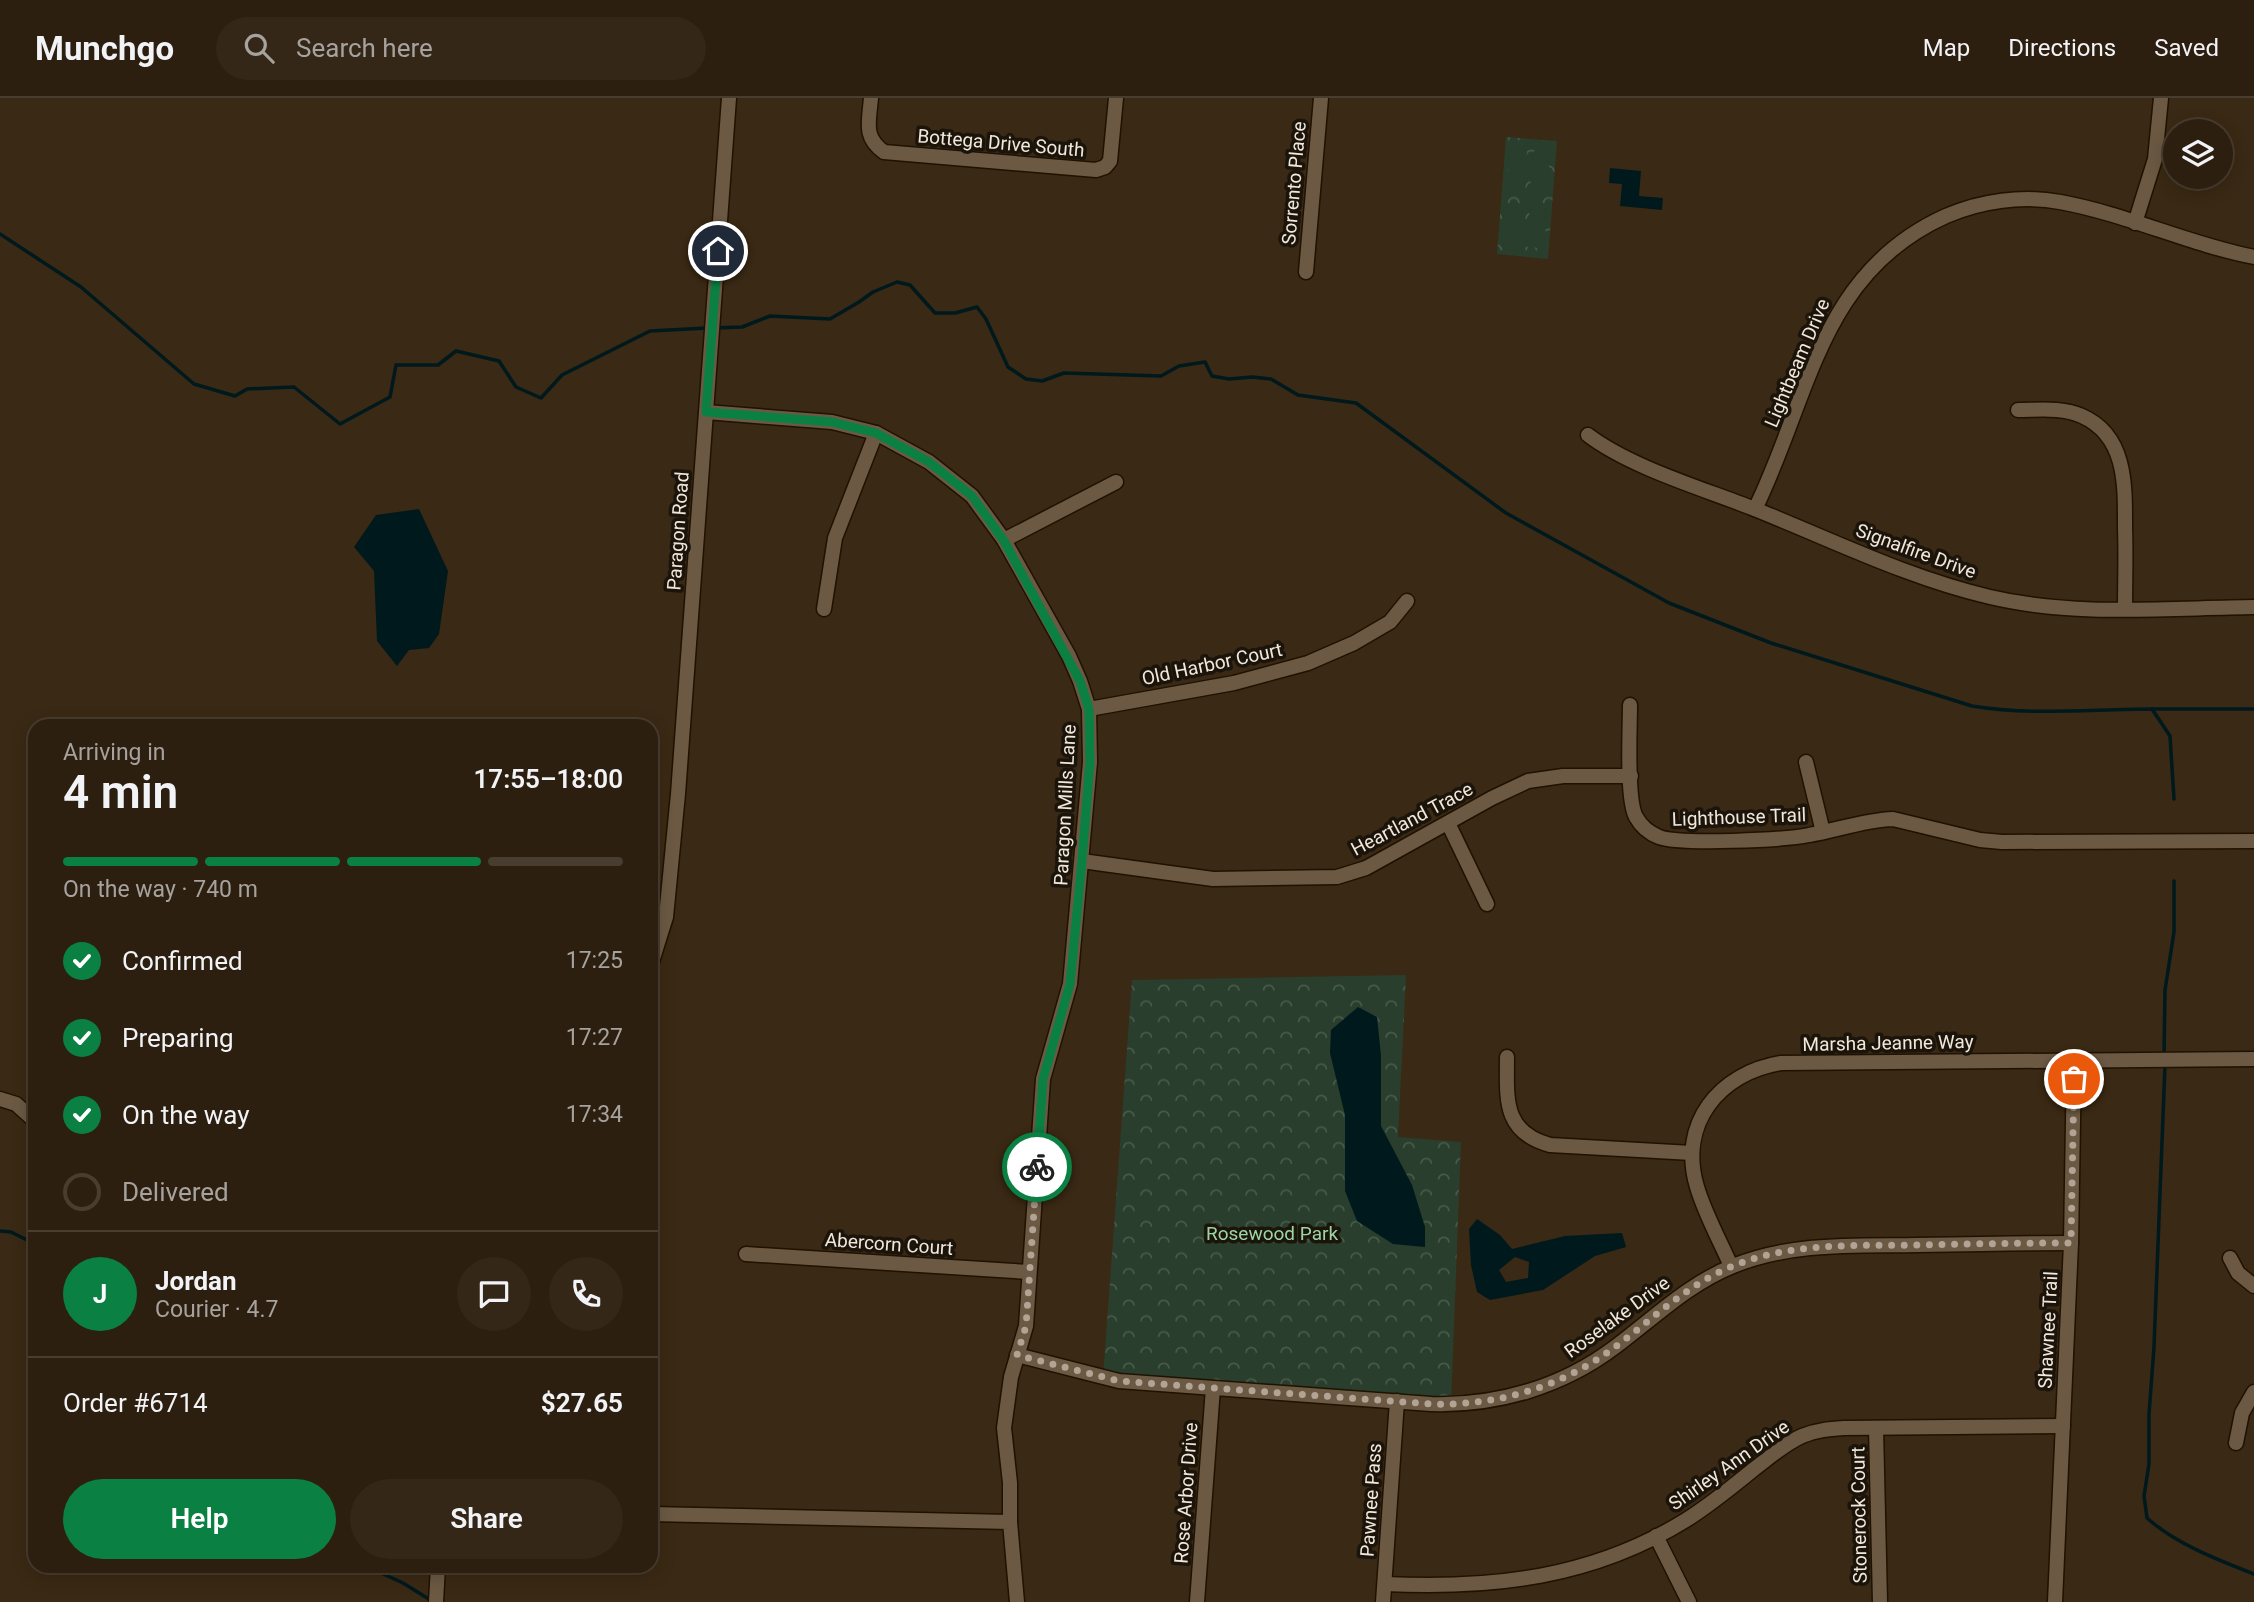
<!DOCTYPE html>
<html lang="en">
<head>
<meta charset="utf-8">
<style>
	body { margin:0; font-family:Roboto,sans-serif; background:#342718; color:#f1f3f6; height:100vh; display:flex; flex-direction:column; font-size:26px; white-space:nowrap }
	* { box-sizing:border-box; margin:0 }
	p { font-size:23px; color:#a6a29e }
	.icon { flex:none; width:38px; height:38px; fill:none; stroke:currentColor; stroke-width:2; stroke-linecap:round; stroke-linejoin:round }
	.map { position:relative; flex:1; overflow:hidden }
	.details { position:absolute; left:28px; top:621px; width:630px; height:854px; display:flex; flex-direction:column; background:#2c1f0f; border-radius:21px; box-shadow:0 4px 18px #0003,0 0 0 2px #483d2f }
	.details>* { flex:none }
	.buttons { position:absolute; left:2163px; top:21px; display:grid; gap:14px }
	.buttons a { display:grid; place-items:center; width:70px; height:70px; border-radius:50%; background:#2c1f0f; box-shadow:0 4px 18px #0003,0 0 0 2px #483d2f; font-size:35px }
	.pin { position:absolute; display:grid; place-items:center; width:60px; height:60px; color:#fff; margin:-30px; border:4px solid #fff; border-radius:50%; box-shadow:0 2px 7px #0007 }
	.courier { position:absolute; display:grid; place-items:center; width:70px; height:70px; margin:-35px; border:5px solid #0b8043; border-radius:50%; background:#fff; color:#222; box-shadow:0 2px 9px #0007 }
	.summary em { font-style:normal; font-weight:600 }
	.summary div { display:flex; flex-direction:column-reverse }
	.summary { display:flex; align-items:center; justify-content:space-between; height:119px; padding:0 35px }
	h1 { font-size:46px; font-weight:600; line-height:52px }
	.bar { display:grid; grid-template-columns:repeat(4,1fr); gap:10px 7px; align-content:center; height:84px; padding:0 35px }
	.bar i { height:9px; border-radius:5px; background:#483d2f }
	.bar .current { background:#0b8043 }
	.bar p { grid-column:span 4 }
	.line { display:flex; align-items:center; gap:18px; padding:0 35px; border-top:2px solid #483d2f }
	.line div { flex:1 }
	.round { display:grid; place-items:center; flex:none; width:74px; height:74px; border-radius:37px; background:#342718 }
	ol { padding:0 35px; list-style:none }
	li { display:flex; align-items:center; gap:21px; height:77px }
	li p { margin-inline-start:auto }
	li .icon { padding:7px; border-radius:50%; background:#0b8043; color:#fff; stroke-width:4 }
	li:last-child { color:#a6a29e }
	li i { width:38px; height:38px; border:4px solid #483d2f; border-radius:50% }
	.button { display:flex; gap:14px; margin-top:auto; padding:14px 35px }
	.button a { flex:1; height:80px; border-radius:42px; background:#0b8043; color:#fff; font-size:28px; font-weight:600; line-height:80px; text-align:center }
	.button a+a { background:#342718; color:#f1f3f6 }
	header { display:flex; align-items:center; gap:42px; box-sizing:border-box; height:98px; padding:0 35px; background:#2c1f0f; border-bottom:2px solid #483d2f }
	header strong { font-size:33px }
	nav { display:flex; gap:38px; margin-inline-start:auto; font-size:24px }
	.search { width:490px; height:63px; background:#342718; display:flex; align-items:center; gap:18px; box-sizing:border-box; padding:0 24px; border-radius:38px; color:#a6a29e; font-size:26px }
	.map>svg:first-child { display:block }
	.park { fill:url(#park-crowns) }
	.pitch { fill:#293e2c }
	.water { fill:#00191d; fill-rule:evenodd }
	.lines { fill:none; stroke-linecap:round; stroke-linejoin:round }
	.stream { stroke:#00191d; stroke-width:3.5 }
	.minor-casing { stroke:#201200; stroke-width:17 }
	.minor { stroke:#6b5943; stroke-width:14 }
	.done { stroke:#b1a495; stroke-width:7; stroke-dasharray:0 12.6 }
	.route { stroke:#0b8043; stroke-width:9 }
	.labels { text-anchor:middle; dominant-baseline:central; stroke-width:7; stroke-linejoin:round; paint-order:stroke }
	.street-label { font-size:19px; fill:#f1e7da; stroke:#1b140b }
	.park-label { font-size:19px; fill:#9cd5a4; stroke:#1b140b }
</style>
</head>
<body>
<header>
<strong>Munchgo</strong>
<div class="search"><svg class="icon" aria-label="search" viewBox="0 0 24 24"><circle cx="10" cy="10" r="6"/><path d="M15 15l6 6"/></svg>Search here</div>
<nav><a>Map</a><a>Directions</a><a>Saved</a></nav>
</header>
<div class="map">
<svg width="2254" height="1504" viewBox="0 0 2254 1504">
	<defs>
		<pattern id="park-crowns" width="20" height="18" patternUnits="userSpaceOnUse" patternTransform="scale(1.75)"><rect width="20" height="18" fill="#293e2c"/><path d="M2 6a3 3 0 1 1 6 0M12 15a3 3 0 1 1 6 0" fill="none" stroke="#485a4a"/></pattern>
	</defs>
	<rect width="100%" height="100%" fill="#3a2914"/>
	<g class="park">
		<path d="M1506 39 1557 43 1548 161 1497 156Z"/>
		<path d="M1406 877 1398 1039 1461 1044 1451 1306 1103 1279 1132 882Z"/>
	</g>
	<g class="pitch">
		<path d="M1510 51 1527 53 1524 90 1507 89Z"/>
		<path d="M1534 53 1550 54 1547 92 1530 91Z"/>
		<path d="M1504 109 1522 110 1519 147 1501 146Z"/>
		<path d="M1530 111 1547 112 1544 150 1527 149Z"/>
	</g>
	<g class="water">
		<path d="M1610 70 1641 73 1639 98 1663 100 1662 112 1620 108 1622 86 1609 85Z"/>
		<path d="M419 411 448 473 439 536 429 550 409 552 397 568 377 543 374 473 354 449 376 417Z"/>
		<path d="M1358 909 1377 919 1381 958V1028L1412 1087 1425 1129V1149L1393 1146 1357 1123 1345 1093V1017L1330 955 1331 932Z"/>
		<path d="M1477 1121 1500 1137 1512 1151 1565 1138 1622 1135 1626 1149 1595 1158 1543 1192 1490 1202 1477 1194 1471 1167 1469 1131ZM1515 1159 1529 1164 1528 1180 1506 1184 1499 1172Z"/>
	</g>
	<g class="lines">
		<g class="stream">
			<path d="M0 136 81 189 194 286 235 298 247 291 294 289 340 326 390 299 396 267H438L456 253 499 263 516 289 541 300 562 277 650 233 707 230"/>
			<path d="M715 230 742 229 770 218 830 221 859 204 873 194 897 184 910 187 935 215H955L977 209 986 221 1008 269 1026 281 1042 283 1064 275 1161 278 1179 268 1205 264 1212 278 1229 281 1252 279 1271 281 1298 297 1356 305 1506 415 1669 505 1771 545 1972 608C2032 618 2091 611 2152 611L2170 638 2174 701"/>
			<path d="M2152 611H2254"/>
			<path d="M2164 959 2165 892 2174 834V783"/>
			<path d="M2165 967 2154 1249 2149 1316V1366L2144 1398 2147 1420C2176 1446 2218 1462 2254 1476"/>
			<path d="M0 1133 11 1134 35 1146"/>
			<path d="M366 1468 403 1485 432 1503"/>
		</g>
		<defs>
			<g id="minor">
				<path d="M871 0C869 24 863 39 884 54L1096 72 1105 69 1110 63 1116 0"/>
				<path d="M2135 125 2155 61 2161 0"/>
				<path d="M1306 174 1321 0"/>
				<path d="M2018 312C2039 312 2062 309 2082 318 2127 338 2125 388 2125 430 2126 457 2125 484 2125 511"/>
				<path d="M706 314 832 324 876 335 929 364 972 398 1004 442 1069 558 1080 583 1089 611 1090 664 1070 886 1043 981 1026 1228 1011 1279 1004 1330 1010 1385V1424"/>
				<path d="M1588 337C1630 369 1701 390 1752 410 1830 441 1908 480 1990 499 2075 519 2167 510 2254 509"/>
				<path d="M1755 411C1810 299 1819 175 1946 118 1981 103 2022 97 2060 104 2126 116 2188 146 2254 159"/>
				<path d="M1004 442 1116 384"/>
				<path d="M824 511 835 440 876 335"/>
				<path d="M1630 607C1630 630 1626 701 1636 719 1641 728 1649 735 1659 739 1680 747 1785 742 1809 737 1837 732 1865 722 1893 721L1980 742 2002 744 2254 743"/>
				<path d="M1089 611 1234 585 1308 565 1354 545 1390 524 1407 503"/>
				<path d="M1806 664 1823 734"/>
				<path d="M1448 725 1487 806"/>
				<path d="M1082 763 1213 781 1337 779 1366 770 1492 700 1528 683 1563 678H1631"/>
				<path d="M651 867 666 819 678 696 729 0"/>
				<path d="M1507 959C1507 1000 1502 1034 1550 1047L1692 1055"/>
				<path d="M0 1001 16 1006 35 1023"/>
				<path d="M746 1156 1029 1174"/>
				<path d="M2230 1160 2238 1175 2254 1188"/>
				<path d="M1731 1168C1720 1143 1705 1116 1697 1089 1678 1026 1719 975 1781 965L2254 961"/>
				<path d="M1017 1257 1119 1283 1431 1306C1497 1308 1562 1289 1615 1249 1654 1220 1688 1186 1733 1168 1792 1144 1855 1148 1917 1147 1968 1146 2019 1145 2071 1145"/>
				<path d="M1876 1330 1880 1504"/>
				<path d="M2236 1345 2242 1315 2254 1294"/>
				<path d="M651 1416 1010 1424 1017 1504"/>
				<path d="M1656 1438 1689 1504"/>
				<path d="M1385 1486C1493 1491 1592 1480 1686 1422 1710 1407 1732 1389 1754 1371 1770 1359 1784 1346 1802 1338 1816 1332 1830 1331 1844 1330L2063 1328"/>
				<path d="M436 1504 438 1468"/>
				<path d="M1197 1504 1213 1290"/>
				<path d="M1383 1504 1397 1303"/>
				<path d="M2055 1504 2071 1145 2074 962"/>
			</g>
		</defs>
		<use href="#minor" class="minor-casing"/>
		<use href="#minor" class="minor"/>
	</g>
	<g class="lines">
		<path class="done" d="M1037 1069 1026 1228 1017 1257 1119 1283 1431 1306C1497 1308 1562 1289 1615 1249 1654 1220 1688 1186 1733 1168 1792 1144 1855 1148 1917 1147 1968 1146 2019 1145 2071 1145L2074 981"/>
		<path class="route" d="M718 153 706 314 832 324 876 335 929 364 972 398 1004 443 1080 583 1089 611 1090 664 1082 763 1070 886 1043 981 1037 1069"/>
	</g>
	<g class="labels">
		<g class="street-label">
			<text transform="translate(1001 45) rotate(5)">Bottega Drive South</text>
			<text transform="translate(1294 85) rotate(-85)">Sorrento Place</text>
			<text transform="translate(1797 265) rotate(-67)">Lightbeam Drive</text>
			<text transform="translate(678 433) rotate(-86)">Paragon Road</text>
			<text transform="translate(1916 453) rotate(20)">Signalfire Drive</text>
			<text transform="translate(1212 566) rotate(-12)">Old Harbor Court</text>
			<text transform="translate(1065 707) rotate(-87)">Paragon Mills Lane</text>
			<text transform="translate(1739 719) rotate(-2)">Lighthouse Trail</text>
			<text transform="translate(1412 721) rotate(-28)">Heartland Trace</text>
			<text transform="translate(1888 945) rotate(-1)">Marsha Jeanne Way</text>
			<text transform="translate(889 1146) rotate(4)">Abercorn Court</text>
			<text transform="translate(1617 1219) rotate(-36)">Roselake Drive</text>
			<text transform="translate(2048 1232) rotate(-87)">Shawnee Trail</text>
			<text transform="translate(1729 1367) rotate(-35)">Shirley Ann Drive</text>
			<text transform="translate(1186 1395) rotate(-86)">Rose Arbor Drive</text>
			<text transform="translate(1371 1402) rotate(-86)">Pawnee Pass</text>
			<text transform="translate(1859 1417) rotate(-91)">Stonerock Court</text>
		</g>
		<g class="park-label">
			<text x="1272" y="1135">Rosewood Park</text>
		</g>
	</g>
</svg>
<div class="buttons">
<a><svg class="icon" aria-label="layers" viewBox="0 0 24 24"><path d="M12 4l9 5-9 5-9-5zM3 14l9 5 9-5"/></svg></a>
</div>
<div class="pin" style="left:2074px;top:981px;background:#ea580c"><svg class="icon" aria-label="bag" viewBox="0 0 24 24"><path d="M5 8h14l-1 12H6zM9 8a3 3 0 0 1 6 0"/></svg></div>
<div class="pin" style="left:718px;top:153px;background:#1f2937"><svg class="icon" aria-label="home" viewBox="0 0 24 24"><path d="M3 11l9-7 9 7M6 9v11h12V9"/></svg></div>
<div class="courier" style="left:1037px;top:1069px"><svg class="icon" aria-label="bike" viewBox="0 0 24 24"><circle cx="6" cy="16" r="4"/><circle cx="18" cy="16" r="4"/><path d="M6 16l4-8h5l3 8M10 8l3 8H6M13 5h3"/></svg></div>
<section class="details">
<div class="summary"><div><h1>4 min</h1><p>Arriving in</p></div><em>17:55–18:00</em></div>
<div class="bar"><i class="current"></i><i class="current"></i><i class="current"></i><i></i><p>On the way · 740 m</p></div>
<ol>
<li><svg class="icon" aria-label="check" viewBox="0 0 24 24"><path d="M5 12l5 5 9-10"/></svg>Confirmed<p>17:25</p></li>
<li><svg class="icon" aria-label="check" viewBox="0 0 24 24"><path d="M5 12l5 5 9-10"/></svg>Preparing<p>17:27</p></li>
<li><svg class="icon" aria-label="check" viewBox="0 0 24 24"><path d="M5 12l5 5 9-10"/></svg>On the way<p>17:34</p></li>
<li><i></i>Delivered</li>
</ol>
<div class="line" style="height:126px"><b class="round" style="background:#0b8043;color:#fff">J</b><div><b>Jordan</b><p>Courier · 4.7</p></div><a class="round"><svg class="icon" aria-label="chat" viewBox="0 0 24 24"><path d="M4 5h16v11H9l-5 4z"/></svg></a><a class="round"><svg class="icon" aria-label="phone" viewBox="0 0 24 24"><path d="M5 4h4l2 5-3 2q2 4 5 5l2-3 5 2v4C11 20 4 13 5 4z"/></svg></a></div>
<div class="line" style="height:91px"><div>Order #6714</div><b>$27.65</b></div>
<div class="button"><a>Help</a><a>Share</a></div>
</section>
</div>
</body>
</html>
